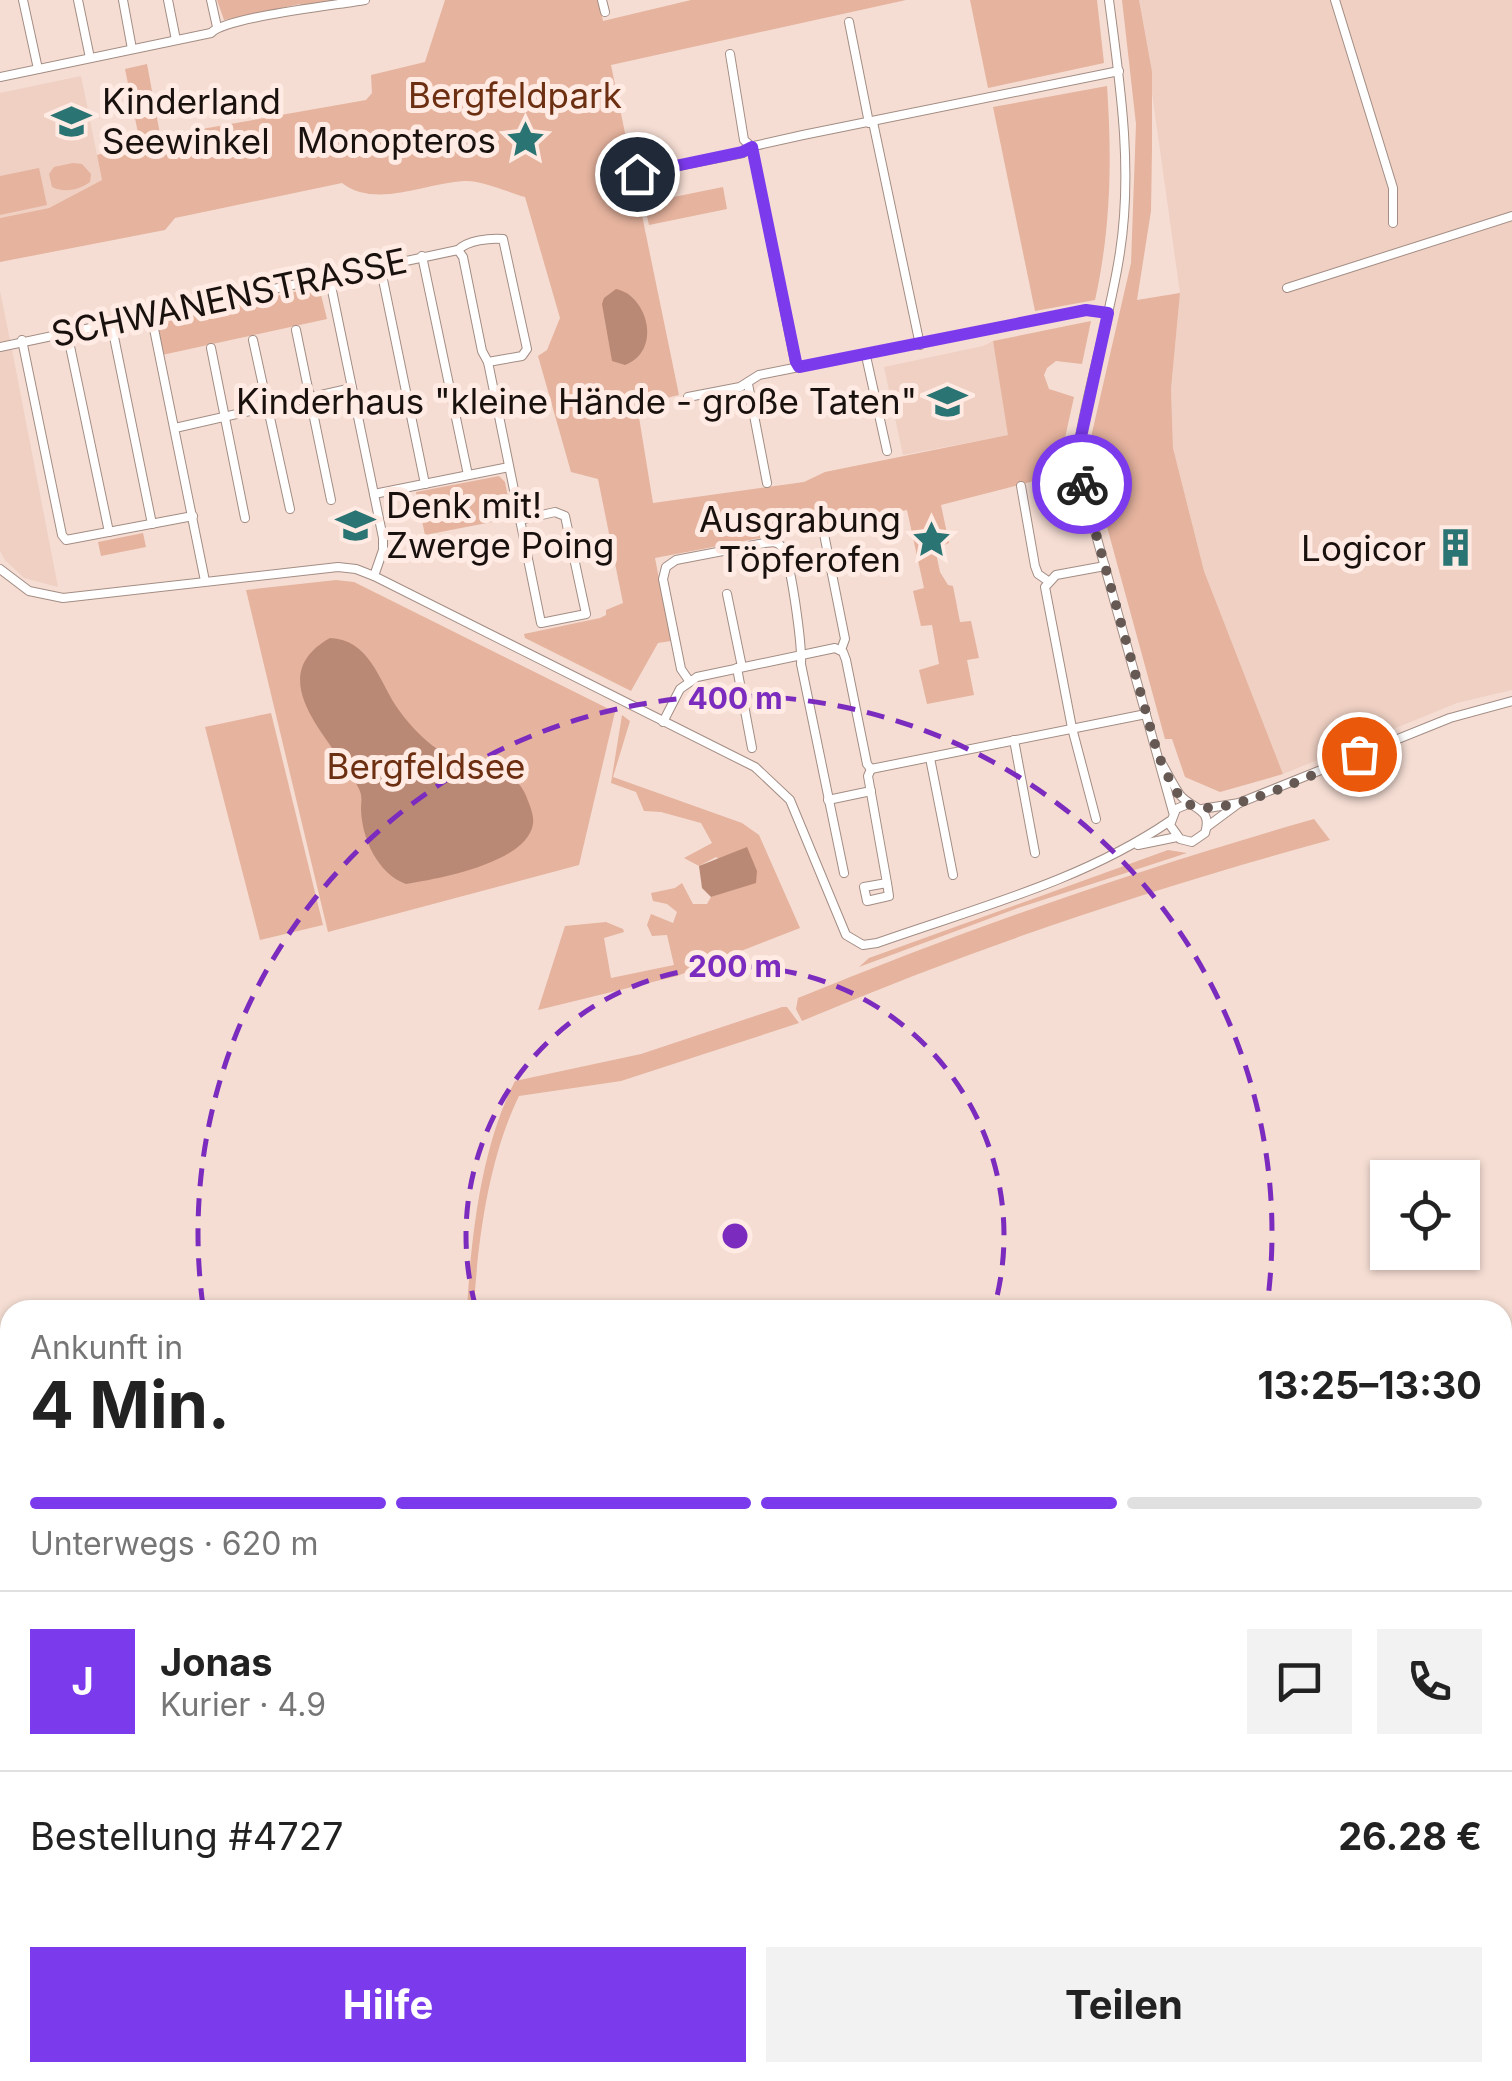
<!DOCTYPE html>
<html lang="de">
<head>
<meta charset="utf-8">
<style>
	body { margin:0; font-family:Inter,sans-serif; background:#f2f2f2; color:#222; height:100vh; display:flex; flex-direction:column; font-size:38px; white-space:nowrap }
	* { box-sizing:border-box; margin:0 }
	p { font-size:32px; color:#767676 }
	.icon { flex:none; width:55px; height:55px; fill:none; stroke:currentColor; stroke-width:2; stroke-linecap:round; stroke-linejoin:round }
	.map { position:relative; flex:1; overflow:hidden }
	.details { position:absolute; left:0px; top:1300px; width:1512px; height:782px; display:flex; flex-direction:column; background:#fff; border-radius:30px 30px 0 0; box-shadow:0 2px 8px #0004 }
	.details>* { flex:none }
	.fabs { position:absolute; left:1370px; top:1160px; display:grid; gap:20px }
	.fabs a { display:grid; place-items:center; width:110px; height:110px; border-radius:0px; background:#fff; box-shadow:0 2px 8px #0004; font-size:50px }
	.pin { position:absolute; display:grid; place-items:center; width:85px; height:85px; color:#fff; margin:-42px; border:5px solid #fff; border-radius:50%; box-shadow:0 2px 10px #0007 }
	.courier { position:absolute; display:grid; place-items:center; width:100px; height:100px; margin:-50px; border:8px solid #7c3aed; border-radius:50%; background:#fff; color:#222; box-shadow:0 2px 12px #0007 }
	.headline em { font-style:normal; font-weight:700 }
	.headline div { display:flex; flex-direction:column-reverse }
	.headline { display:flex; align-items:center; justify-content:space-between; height:170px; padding:0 30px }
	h1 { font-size:65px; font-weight:700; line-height:75px }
	.bar { display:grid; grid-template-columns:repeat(4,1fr); gap:15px 10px; align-content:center; height:120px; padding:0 30px }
	.bar i { height:12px; border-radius:8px; background:#e0e0e0 }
	.bar .on { background:#7c3aed }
	.bar p { grid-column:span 4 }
	.line { display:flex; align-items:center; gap:25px; padding:0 30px; border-top:2px solid #e0e0e0 }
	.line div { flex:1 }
	.round { display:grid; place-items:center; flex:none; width:105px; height:105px; border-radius:0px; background:#f2f2f2 }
	.action { display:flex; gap:20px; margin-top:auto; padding:20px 30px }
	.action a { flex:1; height:115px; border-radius:0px; background:#7c3aed; color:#fff; font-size:40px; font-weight:700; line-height:115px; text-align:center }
	.action a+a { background:#f2f2f2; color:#222 }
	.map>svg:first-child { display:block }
	.built { fill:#efd0c3 }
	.green { fill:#e5b39e }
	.water { fill:#ba8975 }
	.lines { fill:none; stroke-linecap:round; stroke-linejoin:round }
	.minor-casing { stroke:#a38d84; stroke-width:10 }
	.minor { stroke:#fff; stroke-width:8 }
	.done { stroke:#665853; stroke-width:10; stroke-dasharray:0 18 }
	.route { stroke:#7c3aed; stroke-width:12 }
	.ring { fill:none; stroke:#7b2cbf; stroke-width:5; stroke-dasharray:18 12 }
	.labels { text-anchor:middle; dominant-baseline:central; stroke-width:10; stroke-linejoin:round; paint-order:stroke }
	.park-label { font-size:35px; fill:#6d2f12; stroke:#ffebe3 }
	.poi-label { font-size:35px; fill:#19110e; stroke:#ffebe3; text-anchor:end }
	.street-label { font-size:35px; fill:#19110e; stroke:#ffebe3 }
	.centre { fill:#7b2cbf; stroke:#ffebe3; stroke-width:5 }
	.ring-label { font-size:30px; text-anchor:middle; font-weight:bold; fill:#7b2cbf; stroke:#ffebe3; stroke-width:10; stroke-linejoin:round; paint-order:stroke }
</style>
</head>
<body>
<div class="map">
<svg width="1512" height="2081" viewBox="0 0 1512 2081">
	<rect width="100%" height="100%" fill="#f5ddd3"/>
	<g class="built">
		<path d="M1139 0H1512V690L1457 703 1283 774 1204 571 1173 448 1171 389 1180 293Z"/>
		<path d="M81 76 102 180 49 208 0 218V93Z"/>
		<path d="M0 291 12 350 58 587 24 578 5 560 0 551Z"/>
		<path d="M993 341 1009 435 903 455 884 367 983 346Z"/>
	</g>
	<g class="green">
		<path d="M217 0H344L302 9 300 4 224 20Z"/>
		<path d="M445 0H599L603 21 691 0H906L611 65 679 395 637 405 653 503 804 482 825 472 1008 435 993 341 1091 321 1082 364 1056 361 1047 368 1044 375 1049 389 1074 397 1063 447 1065 473 941 505 949 543 935 548 940 572 948 585 953 586 960 622 971 621 979 658 967 660 974 695 927 704 919 670 939 664 932 625 921 626 913 591 924 588 907 510 655 558 671 641 658 643 631 691 525 638 524 634 600 618 606 615V610L623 603 598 479 571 472 538 356 547 350 560 318 525 197C507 192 482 180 464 181 425 183 376 209 342 183L175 218 165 230 0 262V218L49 208 102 180 97 155 168 135 366 100 372 93 371 75 425 62Z"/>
		<path d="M970 0H1097L1104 63 988 88Z"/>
		<path d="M1122 0H1139L1152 72V148L1151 211 1137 300 1180 293 1171 389 1173 448 1204 571 1283 774 1220 792 1185 777 1172 739H1165L1089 461V446L1131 263 1136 124Z"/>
		<path d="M147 64 160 134 139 138 125 69Z"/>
		<path d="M1107 86C1112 160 1111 228 1095 300L1035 311 993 107Z"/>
		<path d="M73 163 82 164 91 174 90 182C79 190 65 193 52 187L49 174 54 167Z"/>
		<path d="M39 168 47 205 0 215V176Z"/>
		<path d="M723 187 727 209 649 225 644 203Z"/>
		<path d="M314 288 320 291 327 319 162 355 156 326 161 320Z"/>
		<path d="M499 476 505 482 512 518 425 535 416 492Z"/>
		<path d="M143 533 146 547 101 556 98 542Z"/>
		<path d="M336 580 354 582 615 712 579 865 328 932 246 590Z"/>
		<path d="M271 713 323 925 260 940 205 727Z"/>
		<path d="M622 715 630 721 613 777 742 823 759 835 800 928 677 976 538 1010 565 926 606 922 623 929 624 932 604 938 611 978 674 965 667 935 652 936 647 925 651 914 673 923 677 912 667 904 653 901 651 893 675 888 682 883 693 904H707L711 897 756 882 716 857 699 866 684 858 712 843 701 823 661 812 644 811 636 792 611 783Z"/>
		<path d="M1314 819 1330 840C1150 889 974 948 802 1021L796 1009 798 998C967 929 1138 869 1314 819Z"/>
		<path d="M1168 850 1187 853 1018 908 859 967 869 958Z"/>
		<path d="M782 1007H787L799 1023 621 1081 519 1096C489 1157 477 1243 474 1310H467C471 1237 481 1147 515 1081L641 1054Z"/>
		<path d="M1512 1578V1738L1503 1744V1583Z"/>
		<path d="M1512 2035V2081H1420L1436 2073 1502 2072 1503 2040Z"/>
	</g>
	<g class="water">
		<path d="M616 289C647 295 663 350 625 365L612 361 602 304 604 298Z"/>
		<path d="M330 638C369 640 378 678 396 706 406 721 419 735 433 746 463 768 515 758 528 801 531 808 534 817 533 824 527 863 438 879 406 884 378 874 362 839 361 810 361 800 363 796 358 787 338 745 257 679 330 638Z"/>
		<path d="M747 847 757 871 756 883 711 897 702 888 699 866Z"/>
	</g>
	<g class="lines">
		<defs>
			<g id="minor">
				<path d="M23 0 38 69"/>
				<path d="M78 0 90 58"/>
				<path d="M123 0 132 49"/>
				<path d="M168 0 176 40"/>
				<path d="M211 0 217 27"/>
				<path d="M602 0 605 12"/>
				<path d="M1109 0C1120 84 1133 168 1120 252 1110 320 1087 386 1077 455L1078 470 1173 812"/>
				<path d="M1335 0 1393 188V223"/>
				<path d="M849 22 869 123"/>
				<path d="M730 54 744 140 752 147 795 362 799 367"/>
				<path d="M0 77 211 33C226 17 337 5 365 0"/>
				<path d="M873 122 920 345"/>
				<path d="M637 174 743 153 754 146 803 135 1119 71"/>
				<path d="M458 250 463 257 482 351 488 362 541 623 586 614 565 516 555 512 520 520"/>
				<path d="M422 256 468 475"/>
				<path d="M380 265 425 484"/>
				<path d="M329 276 383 538V550L374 576"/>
				<path d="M1287 288 1512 216"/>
				<path d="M151 314 205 581"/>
				<path d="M111 322 152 524"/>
				<path d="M296 330 331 500"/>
				<path d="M67 332 109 532"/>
				<path d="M22 340 62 535 66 540 193 516"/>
				<path d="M253 340 290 509"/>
				<path d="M0 347 458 250C468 240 490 238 503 239L527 349 522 356 488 362"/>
				<path d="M211 348 245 518"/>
				<path d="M866 356 887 451"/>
				<path d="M748 384 767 483"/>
				<path d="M688 397 740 387 759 375 799 367 1086 310 1108 313"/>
				<path d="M175 428 352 388"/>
				<path d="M1021 486 1035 566 1038 574 1048 581"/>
				<path d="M374 494 509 467"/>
				<path d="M823 529 845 639 841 650"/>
				<path d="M0 569 29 591 63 598 338 567 356 569 374 576 755 767 790 800 846 935 863 945 877 943C976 908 1082 881 1170 821"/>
				<path d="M727 594 742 667"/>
				<path d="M737 668 752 748"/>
				<path d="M690 682 681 669 663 579 666 567 676 560 765 543C772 542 776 541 781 546 791 555 802 647 801 664L844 873"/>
				<path d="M663 722 680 689 697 677 835 648 843 652 846 660 867 764 871 769 1146 714"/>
				<path d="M1014 740 1035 853"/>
				<path d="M930 758 953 875"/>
				<path d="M1162 764C1168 774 1173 785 1180 795 1193 810 1213 808 1205 833L1192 842 1180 839 1170 825 1176 809 1188 804"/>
				<path d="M871 769 868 776 887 883 864 887 867 901 889 896 887 883"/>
				<path d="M828 800 871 791"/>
				<path d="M1202 809 1239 803 1450 718 1512 701"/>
				<path d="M1096 819 1072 728 1045 587 1056 575 1105 566"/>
				<path d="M1208 826 1239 803"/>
				<path d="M1138 845 1177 837"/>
				<path d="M1502 2033 1512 2028"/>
				<path d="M1412 2081 1428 2072"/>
			</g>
		</defs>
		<use href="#minor" class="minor-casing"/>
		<use href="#minor" class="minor"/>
	</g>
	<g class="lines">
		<path class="done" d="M1082 484 1158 755C1166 770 1173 793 1187 803 1218 824 1324 769 1359 754"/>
		<path class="route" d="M637 174 742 152 752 147 796 362 799 367 1086 310 1108 313 1077 455 1082 484"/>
	</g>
	<g class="ring">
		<path d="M476 1308A269 269 0 1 1 994 1308"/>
		<path d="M203 1306A537 537 0 1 1 1267 1306"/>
	</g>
	<defs>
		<symbol id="school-bare" viewBox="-9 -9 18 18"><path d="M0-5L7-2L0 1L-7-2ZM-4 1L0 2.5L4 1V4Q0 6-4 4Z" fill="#2a7473" stroke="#ffebe3" stroke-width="2.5" paint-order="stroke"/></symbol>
		<symbol id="sight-bare" viewBox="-9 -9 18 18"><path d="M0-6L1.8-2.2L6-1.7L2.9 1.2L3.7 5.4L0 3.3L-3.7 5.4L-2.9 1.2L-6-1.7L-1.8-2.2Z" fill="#2a7473" stroke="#ffebe3" stroke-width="2.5" paint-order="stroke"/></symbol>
		<symbol id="building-bare" viewBox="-9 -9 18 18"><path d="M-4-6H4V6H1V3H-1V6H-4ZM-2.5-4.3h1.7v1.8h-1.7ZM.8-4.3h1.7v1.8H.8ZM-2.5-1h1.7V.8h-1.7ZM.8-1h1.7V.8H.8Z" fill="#2a7473" stroke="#ffebe3" stroke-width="2.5" paint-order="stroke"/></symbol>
	</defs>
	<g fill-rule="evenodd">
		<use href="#school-bare" x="44" y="94" width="55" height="55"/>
		<use href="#sight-bare" x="498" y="112" width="55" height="55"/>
		<use href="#school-bare" x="920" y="374" width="55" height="55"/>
		<use href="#school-bare" x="328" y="498" width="55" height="55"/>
		<use href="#sight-bare" x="904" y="512" width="55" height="55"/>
		<use href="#building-bare" x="1428" y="520" width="55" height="55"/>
	</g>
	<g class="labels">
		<g class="park-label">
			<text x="515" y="95">Bergfeldpark</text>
			<text x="426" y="766">Bergfeldsee</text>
		</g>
		<g class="poi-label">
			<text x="102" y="101" text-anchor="start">Kinderland<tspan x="102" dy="40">Seewinkel</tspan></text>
			<text x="496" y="140">Monopteros</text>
			<text x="917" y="401">Kinderhaus "kleine Hände - große Taten"</text>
			<text x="386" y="505" text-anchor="start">Denk mit!<tspan x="386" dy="40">Zwerge Poing</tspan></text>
			<text x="901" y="519">Ausgrabung<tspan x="901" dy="40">Töpferofen</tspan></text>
			<text x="1426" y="548">Logicor</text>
		</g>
		<g class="street-label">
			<text transform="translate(229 297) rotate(-12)">SCHWANENSTRASSE</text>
		</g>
	</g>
	<circle cx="735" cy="1236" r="15" class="centre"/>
	<g class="ring-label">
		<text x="735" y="709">400 m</text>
		<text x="735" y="977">200 m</text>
	</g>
</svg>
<div class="fabs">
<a><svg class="icon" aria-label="locate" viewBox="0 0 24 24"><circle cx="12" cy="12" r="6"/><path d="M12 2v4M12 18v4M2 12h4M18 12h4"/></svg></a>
</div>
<div class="pin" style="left:1359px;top:754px;background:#ea580c"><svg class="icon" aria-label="bag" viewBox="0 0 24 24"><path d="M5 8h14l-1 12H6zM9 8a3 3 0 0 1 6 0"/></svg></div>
<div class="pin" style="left:637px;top:174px;background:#1f2937"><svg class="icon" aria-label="home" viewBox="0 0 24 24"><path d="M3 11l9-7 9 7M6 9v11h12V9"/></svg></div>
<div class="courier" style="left:1082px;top:484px"><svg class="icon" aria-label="bike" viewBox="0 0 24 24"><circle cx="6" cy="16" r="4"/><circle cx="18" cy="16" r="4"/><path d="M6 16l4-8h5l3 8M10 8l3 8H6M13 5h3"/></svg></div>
<section class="details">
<div class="headline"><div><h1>4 Min.</h1><p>Ankunft in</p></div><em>13:25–13:30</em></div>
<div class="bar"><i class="on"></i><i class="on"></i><i class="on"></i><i></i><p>Unterwegs · 620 m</p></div>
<div class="line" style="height:180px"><b class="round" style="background:#7c3aed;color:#fff">J</b><div><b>Jonas</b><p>Kurier · 4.9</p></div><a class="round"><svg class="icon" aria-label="chat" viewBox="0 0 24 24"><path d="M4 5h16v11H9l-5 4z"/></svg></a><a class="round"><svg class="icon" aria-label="phone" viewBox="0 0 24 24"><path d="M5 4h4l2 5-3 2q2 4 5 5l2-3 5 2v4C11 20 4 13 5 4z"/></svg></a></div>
<div class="line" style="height:130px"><div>Bestellung #4727</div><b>26.28 €</b></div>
<div class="action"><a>Hilfe</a><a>Teilen</a></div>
</section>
</div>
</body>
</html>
